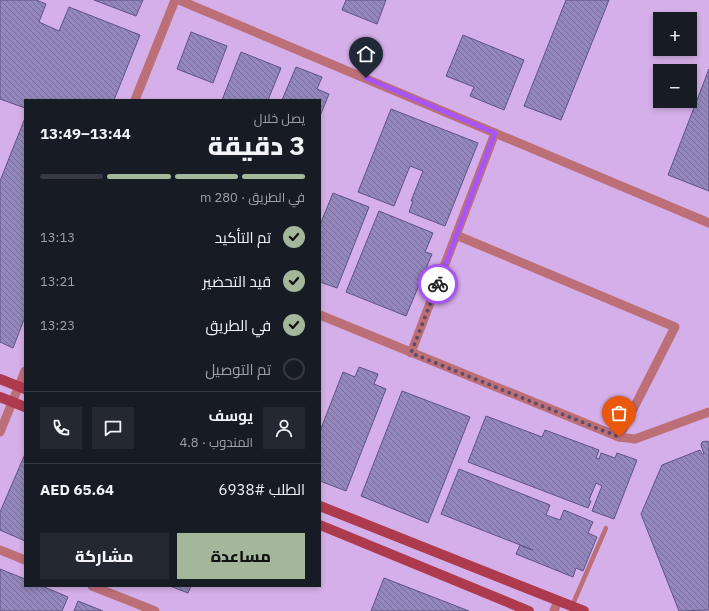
<!DOCTYPE html>
<html lang="ar">
<head>
<meta charset="utf-8">
<style>
	body { margin:0; font-family:"IBM Plex Sans",Cairo,sans-serif; background:#242831; color:#f1f3f6; direction:rtl; height:100vh; display:flex; flex-direction:column; font-size:15px; white-space:nowrap }
	* { box-sizing:border-box; margin:0 }
	p { font-size:13px; color:#9ea1a6 }
	.icon { flex:none; width:22px; height:22px; fill:none; stroke:currentColor; stroke-width:2; stroke-linecap:round; stroke-linejoin:round }
	.map { position:relative; flex:1; overflow:hidden; direction:ltr }
	.details { position:absolute; left:24px; top:99px; width:297px; height:488px; display:flex; flex-direction:column; background:#171b24; border-radius:0px; box-shadow:0 2px 6px #0003; direction:rtl }
	.details>* { flex:none }
	.fabs { position:absolute; left:653px; top:12px; display:grid; gap:8px }
	.fabs a { display:grid; place-items:center; width:44px; height:44px; border-radius:0px; background:#171b24; box-shadow:0 2px 6px #0003; font-size:20px }
	.pin { position:absolute; display:grid; place-items:center; width:34px; height:34px; color:#fff; margin:-41px -17px; border-radius:50% 50% 50% 0; rotate:-45deg; box-shadow:0 0 4px #0007 }
	.pin .icon { rotate:45deg }
	.courier { position:absolute; display:grid; place-items:center; width:40px; height:40px; margin:-20px; border:3px solid #a855f7; border-radius:50%; background:#fff; color:#222; box-shadow:0 1px 5px #0007 }
	.headline em { font-style:normal; font-weight:800 }
	.headline div { display:flex; flex-direction:column-reverse }
	.headline { display:flex; align-items:center; justify-content:space-between; height:68px; padding:0 16px }
	h1 { font-size:26px; font-weight:800; line-height:30px }
	.bar { display:grid; grid-template-columns:repeat(4,1fr); gap:6px 4px; align-content:center; height:48px; padding:0 16px }
	.bar i { height:5px; border-radius:3px; background:#363941 }
	.bar .on { background:#a4b79a }
	.bar p { grid-column:span 4 }
	.line { display:flex; align-items:center; gap:10px; padding:0 16px; border-top:1px solid #363941 }
	.line div { flex:1 }
	.round { display:grid; place-items:center; flex:none; width:42px; height:42px; border-radius:0px; background:#242831 }
	ol { padding:0 16px; list-style:none }
	li { display:flex; align-items:center; gap:12px; height:44px }
	li p { margin-inline-start:auto }
	li .icon { padding:4px; border-radius:50%; background:#a4b79a; color:#111; stroke-width:4 }
	li:last-child { color:#9ea1a6 }
	li i { width:22px; height:22px; border:2px solid #363941; border-radius:50% }
	.cta { display:flex; gap:8px; margin-top:auto; padding:8px 16px }
	.cta a { flex:1; height:46px; border-radius:0px; background:#a4b79a; color:#111; font-size:16px; font-weight:800; line-height:46px; text-align:center }
	.cta a+a { background:#242831; color:#f1f3f6 }
	.map>svg:first-child { display:block }
	.built { fill:#d5afe9; fill-rule:evenodd }
	.building { fill:url(#building-back-hatch); stroke:#5e5384 }
	.lines { fill:none; stroke-linecap:round; stroke-linejoin:round }
	.service { stroke:#bd6f77; stroke-width:4.5 }
	.minor { stroke:#bd6f77; stroke-width:9 }
	.secondary { stroke:#ae3a4e; stroke-width:10 }
	.done { stroke:#5f4c69; stroke-width:4; stroke-dasharray:0 7.2 }
	.route { stroke:#a855f7; stroke-width:5 }
</style>
</head>
<body>
<div class="map">
<svg width="709" height="611" viewBox="0 0 709 611">
	<defs>
		<pattern id="building-back-hatch" width="6" height="6" patternUnits="userSpaceOnUse"><rect width="6" height="6" fill="#9387bc"/><path d="M-1 5l2 2M0 0l6 6M5-1l2 2" fill="none" stroke="#776d98"/></pattern>
	</defs>
	<rect width="100%" height="100%" fill="#dfbef1"/>
	<path class="built" d="M0 0H709V611H0ZM660 19H690V49H660ZM660 71H690V101H660ZM25 100H320V586H25Z"/>
	<g class="building">
		<path d="M0 0H36L46 4 39 22 59 31 69 7 140 35 114 100H25V108L0 99Z"/>
		<path d="M94 0H143L136 16Z"/>
		<path d="M346 0H386L377 24 342 10Z"/>
		<path d="M566 0H609L561 120 524 106Z"/>
		<path d="M191 32 227 46 213 83 177 69Z"/>
		<path d="M463 35 524 60 504 110 470 96 474 87 446 76Z"/>
		<path d="M241 52 281 68 268 100H222Z"/>
		<path d="M296 67 322 77 317 89 329 94 320 116V100H282Z"/>
		<path d="M709 69V191L668 175Z"/>
		<path d="M391 109 478 143 445 226 409 212 413 201H411L423 171 410 166 394 206 358 192Z"/>
		<path d="M25 118V317L13 348 0 342V181Z"/>
		<path d="M333 193 369 207 337 288 320 282V225Z"/>
		<path d="M379 211 433 233 425 252 432 254 406 316 346 292Z"/>
		<path d="M359 367 378 374 374 384 386 389 346 491 320 481V431L343 372 355 377Z"/>
		<path d="M402 391 470 417 428 523 361 496Z"/>
		<path d="M486 416 542 437 545 430 599 450 596 458 599 459 601 453 615 458 617 453 637 460 614 519 592 511 602 486 596 483 589 500 591 501 588 508 468 462Z"/>
		<path d="M707 441 709 442V610L679 611 641 514 662 465 700 450 702 454H704L701 445 702 442Z"/>
		<path d="M25 454V541L0 530V512Z"/>
		<path d="M459 469 550 505 546 515 560 520 564 510 593 522 588 533 597 537 583 571 576 568 573 577 516 554 520 545 532 550H533L441 514Z"/>
		<path d="M0 569 25 579V586H42L68 597 62 611H0Z"/>
		<path d="M384 578 469 611H371Z"/>
		<path d="M170 586H191L188 593Z"/>
		<path d="M78 601 103 611H74Z"/>
	</g>
	<g class="lines">
		<path class="service" d="M572 606 606 528"/>
		<g class="minor">
			<path d="M179 0 709 223"/>
			<path d="M135 100 175 0"/>
			<path d="M456 235 675 327 619 437"/>
			<path d="M320 315 619 437 635 439 709 412"/>
			<path d="M411 353 495 133"/>
			<path d="M0 432 25 371"/>
			<path d="M0 550 25 560"/>
			<path d="M92 586 155 611"/>
			<path d="M554 611 558 601"/>
		</g>
		<g class="secondary">
			<path d="M0 379 25 389"/>
			<path d="M0 397 25 407"/>
			<path d="M320 506 584 611"/>
			<path d="M320 525 529 611"/>
		</g>
	</g>
	<g class="lines">
		<path class="done" d="M438 284 411 353 619 437"/>
		<path class="route" d="M366 78 495 133 438 284"/>
	</g>
</svg>
<div class="fabs">
<a>+</a>
<a>−</a>
</div>
<div class="pin" style="left:619px;top:437px;background:#ea580c"><svg class="icon" aria-label="bag" viewBox="0 0 24 24"><path d="M5 8h14l-1 12H6zM9 8a3 3 0 0 1 6 0"/></svg></div>
<div class="pin" style="left:366px;top:78px;background:#1f2937"><svg class="icon" aria-label="home" viewBox="0 0 24 24"><path d="M3 11l9-7 9 7M6 9v11h12V9"/></svg></div>
<div class="courier" style="left:438px;top:284px"><svg class="icon" aria-label="bike" viewBox="0 0 24 24"><circle cx="6" cy="16" r="4"/><circle cx="18" cy="16" r="4"/><path d="M6 16l4-8h5l3 8M10 8l3 8H6M13 5h3"/></svg></div>
<section class="details">
<div class="headline"><div><h1>3 دقيقة</h1><p>يصل خلال</p></div><em>13:44–13:49</em></div>
<div class="bar"><i class="on"></i><i class="on"></i><i class="on"></i><i></i><p>في الطريق · 280 m</p></div>
<ol>
<li><svg class="icon" aria-label="check" viewBox="0 0 24 24"><path d="M5 12l5 5 9-10"/></svg>تم التأكيد<p>13:13</p></li>
<li><svg class="icon" aria-label="check" viewBox="0 0 24 24"><path d="M5 12l5 5 9-10"/></svg>قيد التحضير<p>13:21</p></li>
<li><svg class="icon" aria-label="check" viewBox="0 0 24 24"><path d="M5 12l5 5 9-10"/></svg>في الطريق<p>13:23</p></li>
<li><i></i>تم التوصيل</li>
</ol>
<div class="line" style="height:72px"><a class="round"><svg class="icon" aria-label="person" viewBox="0 0 24 24"><circle cx="12" cy="8" r="4"/><path d="M4 21q1-7 8-7t8 7"/></svg></a><div><b>يوسف</b><p>المندوب · 4.8</p></div><a class="round"><svg class="icon" aria-label="chat" viewBox="0 0 24 24"><path d="M4 5h16v11H9l-5 4z"/></svg></a><a class="round"><svg class="icon" aria-label="phone" viewBox="0 0 24 24"><path d="M5 4h4l2 5-3 2q2 4 5 5l2-3 5 2v4C11 20 4 13 5 4z"/></svg></a></div>
<div class="line" style="height:52px"><div>الطلب #6938</div><b>AED 65.64</b></div>
<div class="cta"><a>مساعدة</a><a>مشاركة</a></div>
</section>
</div>
</body>
</html>
